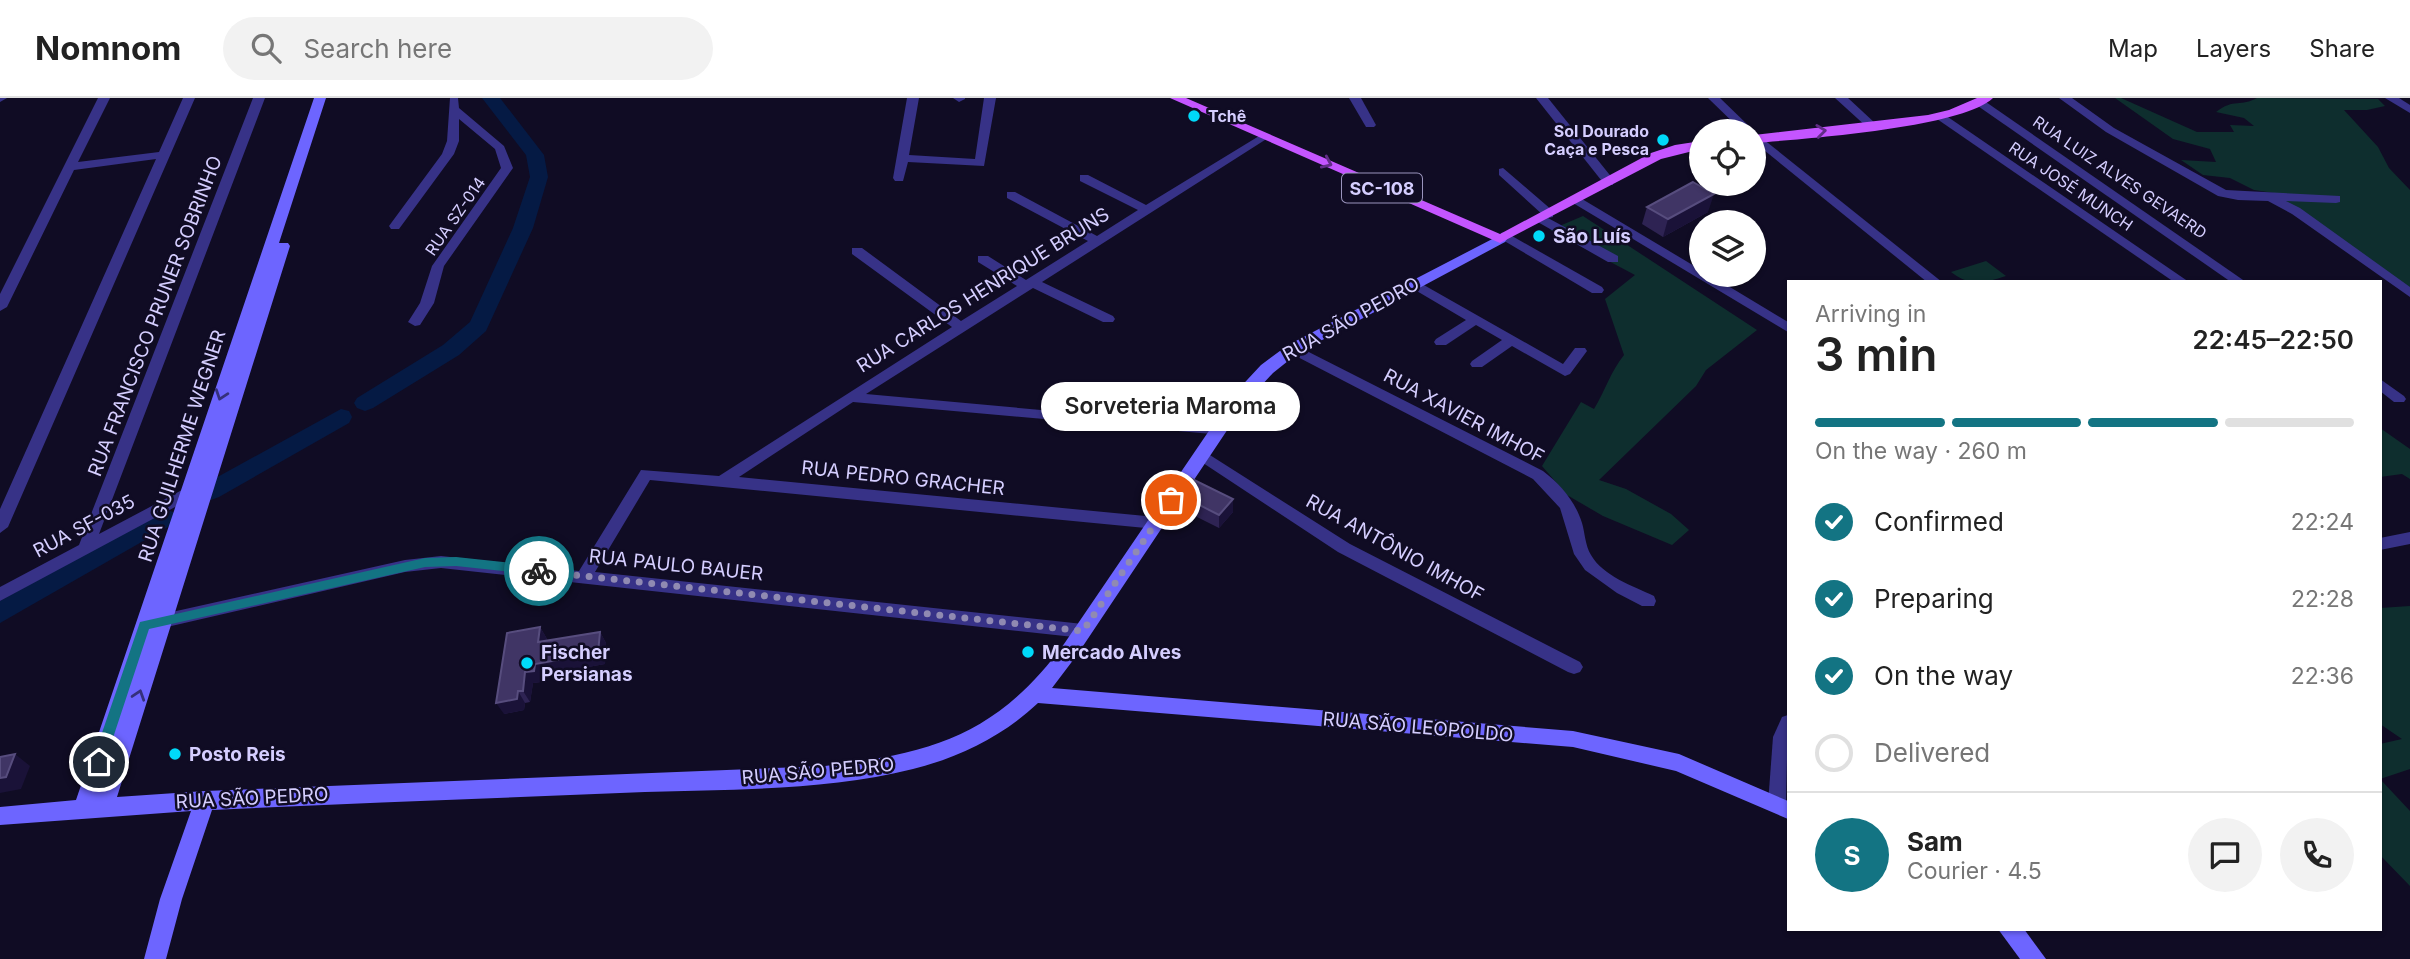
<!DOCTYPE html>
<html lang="en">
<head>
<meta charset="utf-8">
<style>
	body { margin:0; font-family:Inter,sans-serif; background:#f2f2f2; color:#222; height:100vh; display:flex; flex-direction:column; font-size:26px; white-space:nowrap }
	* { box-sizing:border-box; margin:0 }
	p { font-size:23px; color:#767676 }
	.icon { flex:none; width:38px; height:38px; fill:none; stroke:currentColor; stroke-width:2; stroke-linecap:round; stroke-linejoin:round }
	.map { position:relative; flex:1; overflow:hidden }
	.details { position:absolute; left:1787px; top:182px; width:595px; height:651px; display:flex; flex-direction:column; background:#fff; border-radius:0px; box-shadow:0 2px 5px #0004 }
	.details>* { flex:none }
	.buttons { position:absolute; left:1689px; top:21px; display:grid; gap:14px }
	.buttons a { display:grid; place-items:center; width:77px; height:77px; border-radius:50%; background:#fff; box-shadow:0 2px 5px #0004; font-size:35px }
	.pin { position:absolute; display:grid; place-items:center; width:60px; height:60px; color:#fff; margin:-30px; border:4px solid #fff; border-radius:50%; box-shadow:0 2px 7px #0007 }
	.courier { position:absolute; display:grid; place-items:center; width:70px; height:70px; margin:-35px; border:5px solid #137483; border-radius:50%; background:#fff; color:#222; box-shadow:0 2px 9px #0007 }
	.bubble { position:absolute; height:49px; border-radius:24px; background:#fff; box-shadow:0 2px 5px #0004; font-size:23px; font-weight:600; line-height:49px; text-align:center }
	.overview em { font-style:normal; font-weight:600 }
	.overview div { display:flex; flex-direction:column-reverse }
	.overview { display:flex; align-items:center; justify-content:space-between; height:119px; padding:0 28px }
	h1 { font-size:46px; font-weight:600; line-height:52px }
	.bar { display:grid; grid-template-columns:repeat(4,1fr); gap:10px 7px; align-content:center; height:84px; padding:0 28px }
	.bar i { height:9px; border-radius:5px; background:#e0e0e0 }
	.bar .active { background:#137483 }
	.bar p { grid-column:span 4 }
	.line { display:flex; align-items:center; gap:18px; padding:0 28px; border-top:2px solid #e0e0e0 }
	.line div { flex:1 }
	.round { display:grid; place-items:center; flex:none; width:74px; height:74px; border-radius:37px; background:#f2f2f2 }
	ol { padding:0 28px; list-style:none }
	li { display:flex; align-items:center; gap:21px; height:77px }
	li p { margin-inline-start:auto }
	li .icon { padding:7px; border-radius:50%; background:#137483; color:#fff; stroke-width:4 }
	li:last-child { color:#767676 }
	li i { width:38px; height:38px; border:4px solid #e0e0e0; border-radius:50% }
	header { display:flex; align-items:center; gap:42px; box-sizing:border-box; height:98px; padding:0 35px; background:#fff; border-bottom:2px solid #e0e0e0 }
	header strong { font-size:33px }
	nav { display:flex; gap:38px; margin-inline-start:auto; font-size:24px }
	.search { width:490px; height:63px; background:#f2f2f2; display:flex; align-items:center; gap:18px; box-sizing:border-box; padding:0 24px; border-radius:38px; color:#767676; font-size:26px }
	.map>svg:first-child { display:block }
	.green { fill:#0e2e2e }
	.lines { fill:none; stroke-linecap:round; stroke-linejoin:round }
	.river { fill:#051a44; fill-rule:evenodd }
	.street { fill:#373287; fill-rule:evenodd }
	.secondary { fill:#6d65ff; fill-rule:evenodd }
	.primary { fill:#c455ff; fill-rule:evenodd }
	.wall { fill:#2e2353 }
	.shaded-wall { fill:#1a1238 }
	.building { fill:#403565; stroke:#574d7e; stroke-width:2 }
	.oneway { stroke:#612d87 }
	.oneway2 { stroke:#35307c }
	.route { fill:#137483 }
	.done { stroke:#908ab2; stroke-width:7; stroke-dasharray:0 12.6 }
	.poi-dot { fill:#00d9f9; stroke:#100c24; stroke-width:2.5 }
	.labels { text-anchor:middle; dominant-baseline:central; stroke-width:5; stroke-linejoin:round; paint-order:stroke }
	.far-poi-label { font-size:16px; font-weight:bold; fill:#d5ceff; stroke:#100c24; text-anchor:start }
	.far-street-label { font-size:16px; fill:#d5ceff; stroke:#100c24 }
	.shield { fill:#100c24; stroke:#9a94bd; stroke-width:2 }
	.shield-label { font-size:18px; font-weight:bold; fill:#d5ceff }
	.poi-label { font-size:19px; font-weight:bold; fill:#d5ceff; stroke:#100c24; text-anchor:start }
	.street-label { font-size:19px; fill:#d5ceff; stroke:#100c24 }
</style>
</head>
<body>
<header>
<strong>Nomnom</strong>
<div class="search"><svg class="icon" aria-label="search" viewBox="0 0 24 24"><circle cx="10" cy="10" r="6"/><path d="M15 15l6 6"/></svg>Search here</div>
<nav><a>Map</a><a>Layers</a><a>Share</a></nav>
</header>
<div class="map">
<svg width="2410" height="861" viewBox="0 0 2410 861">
	<rect width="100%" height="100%" fill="#100c24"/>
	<g class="green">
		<path d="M2115 0H2121L2197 34H2234L2230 27 2254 28 2244 20 2216 14C2234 0 2241 9 2257 0L2378 1 2385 8 2367 12H2344L2378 49 2389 70 2410 92V190L2274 95 2254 92 2230 80 2203 77 2181 62 2216 64 2210 51 2173 41Z"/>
		<path d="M1583 118 1757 232 1706 272 1696 288 1599 382 1626 391 1671 416 1689 432 1672 447 1603 418 1567 397 1542 368 1581 304 1594 311C1605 293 1611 273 1624 257L1605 201 1635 177 1550 132Z"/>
		<path d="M1986 163 2006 178C1984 185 1970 189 1951 174Z"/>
		<path d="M2380 330 2410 351V381L2402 376 2380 379Z"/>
		<path d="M2410 508V671L2380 681 2410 713V788L2380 757V646L2402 641 2380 626V510Z"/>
	</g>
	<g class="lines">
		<g class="river">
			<path d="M482 0H500L544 57 548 79 533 130 486 233 459 257 373 310 365 313 357 310 354 305 357 300 443 247 470 224 513 130 530 79 526 57Z"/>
			<path d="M341 311 349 313 352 319 349 325 219 399 211 402 203 399 199 393 203 387Z"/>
			<path d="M164 411 173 414 176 420 173 426 0 525V503Z"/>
		</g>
		<g class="street">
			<path d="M0 0H7L0 4Z"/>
			<path d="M98 0H110L78 64 159 54 183 0H195L8 429 0 435V411L156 61 74 72 7 209 0 213V196Z"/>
			<path d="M253 0H265L99 436 182 392 195 389 203 395 200 399 190 401 0 503V489L79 447Z"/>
			<path d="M450 0H458L459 10 504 48 513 70 444 168 434 205 420 227 415 228 408 224 420 205 432 168 501 70 495 51 459 21V43L454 56 399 131H391L389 128 442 56 447 43Z"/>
			<path d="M907 0H919L909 57 975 61 984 0H996L984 68 908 64 903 83H895L893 80Z"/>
			<path d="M953 0H965V1L959 4Z"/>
			<path d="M1349 0H1361L1376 27 1374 29H1366Z"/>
			<path d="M1536 0H1548L1613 81V87H1605Z"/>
			<path d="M1708 0H1720L1752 31 1754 33H1742Z"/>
			<path d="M1835 0H1848L1876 26V30H1868Z"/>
			<path d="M2059 0H2072L2114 30 2226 92 2340 98V104L2336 105 2286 103 2300 110 2410 189V199L2292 116 2268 103 2238 102 2218 98 2106 34Z"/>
			<path d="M2385 0H2399L2410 7V15Z"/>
			<path d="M1979 1 1983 2 2246 184H2231L1975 6V2Z"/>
			<path d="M1941 16 1945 17 2189 184H2174L1937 21V17Z"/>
			<path d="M1264 35 1270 38 1268 40 1042 184 1113 218 1115 221 1113 224H1103L1033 190 866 296 1218 328 1225 333 1223 337 853 304 739 379 1156 419 1162 421 1164 425 1162 429 1156 431 650 382 595 474 1083 526 1089 528 1091 533 1089 538 1083 540 441 470 405 474 154 532 148 530 146 525 148 520 154 518 405 462 441 458 579 473 641 372 719 378 952 229 852 156V150H862L961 223 1017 188 978 164V158H988L1026 182 1088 143 1007 100V94H1015L1097 138 1138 112 1080 83V77H1088L1146 107Z"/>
			<path d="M1754 36 1758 37 1942 184H1927L1754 44Z"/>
			<path d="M1503 70 1553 113V119L1548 120 1618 158V164H1608L1536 123V117H1543L1499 77V71Z"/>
			<path d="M1577 98 1701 172V177H1710L1788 224V234L1573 105V99Z"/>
			<path d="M1505 134 1602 189 1604 192 1602 195H1592L1501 141V135Z"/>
			<path d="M1415 182 1563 266 1575 250H1585L1587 253 1570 276 1565 278 1512 248 1482 269H1472L1470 266 1472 263 1502 242 1476 227 1446 247H1436L1434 244 1436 241 1466 222 1410 189V183Z"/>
			<path d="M1293 246 1543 373C1561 387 1575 403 1582 425 1585 435 1585 447 1591 457 1603 478 1633 488 1654 498L1656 503 1654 508H1642L1617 495 1585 472 1574 456 1560 410 1533 381 1288 254 1286 251 1288 248Z"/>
			<path d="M2380 281 2404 298 2406 301 2404 304H2394L2380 293Z"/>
			<path d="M1202 352 1350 446 1580 564 1583 569 1580 574 1574 576 1568 574 1338 454 1197 361 1195 357Z"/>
			<path d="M2410 434V446L2380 452V440Z"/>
			<path d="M1788 617 1786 706 1784 712 1777 714 1770 712 1768 706 1773 639 1782 619Z"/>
		</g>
		<g class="secondary">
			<path d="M314 0H326L279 145H288L290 148 117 699 205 693 825 668C933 655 997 637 1064 546L1234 296 1261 267 1288 247 1500 137 1507 141 1505 144 1298 255 1273 275 1246 304 1077 557 1052 590 1573 633 1679 656 1788 703V721L1676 673 1573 649 1038 605C1003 638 960 659 913 671 826 693 734 691 645 694 501 700 356 705 212 712L182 801 166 861H144L160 801 191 713 0 727V709L76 702Z"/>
			<path d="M1998 831H2024L2046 861H2020Z"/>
		</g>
		<g class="primary">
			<path d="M1170 0H1186L1500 136 1651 55 1675 47 1701 43V51L1661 61 1500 145Z"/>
			<path d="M1977 0H1993C1961 30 1803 41 1754 45V37L1928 17 1949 12Z"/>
		</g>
	</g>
	<g class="wall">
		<path d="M1647 109 1708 114 1663 139 1642 126Z"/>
		<path d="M1178 396 1233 401V414L1219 430 1179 410Z"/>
		<path d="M540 529 547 541 546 543 600 534 606 545 605 566 542 577 541 584 533 585 530 604 525 605 524 612 504 616Z"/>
	</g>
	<g class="shaded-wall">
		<path d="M1714 96 1708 114 1663 139 1668 121Z"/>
		<path d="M1233 401V414L1219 430V417Z"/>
		<path d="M540 529 547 541 545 556 538 544Z"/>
		<path d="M600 534 606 545 605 566 542 577 541 584 533 585 530 604 523 593 525 574 535 566Z"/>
		<path d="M518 593 525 605 524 612 504 616 496 605Z"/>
		<path d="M15 656 30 668 21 691 0 695V680Z"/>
	</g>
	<g class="building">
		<path d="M1693 84 1714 96 1668 121 1647 109Z"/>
		<path d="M1190 380 1233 401 1219 417 1178 396Z"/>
		<path d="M540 529 538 544 600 534 598 555 535 566 534 573 525 574 523 593H518L517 601 496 605 507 535Z"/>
		<path d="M15 656 6 679 0 680V659Z"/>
	</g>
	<defs><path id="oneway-chevron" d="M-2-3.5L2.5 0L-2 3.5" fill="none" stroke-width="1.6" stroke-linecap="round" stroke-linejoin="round" transform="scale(1.75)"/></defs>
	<g class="oneway">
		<use href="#oneway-chevron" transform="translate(1821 33) rotate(-7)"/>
		<use href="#oneway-chevron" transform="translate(1327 65) rotate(24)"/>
	</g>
	<g class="oneway2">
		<use href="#oneway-chevron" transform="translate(221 297) rotate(109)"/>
		<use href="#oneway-chevron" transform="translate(139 597) rotate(-72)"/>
	</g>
	<path class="route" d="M456 459 539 468 545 473 539 477 456 468 425 469 149 531 105 664 104 668H94L92 664 140 524 425 460Z"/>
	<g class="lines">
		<path class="done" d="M539 473 1083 533 1171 402"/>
	</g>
	<g class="poi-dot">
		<circle cx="1194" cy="18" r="7"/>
		<circle cx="1663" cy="42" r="7"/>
		<circle cx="1539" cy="138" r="7"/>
		<circle cx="1028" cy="554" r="7"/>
		<circle cx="527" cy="565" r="7"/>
		<circle cx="175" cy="656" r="7"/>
	</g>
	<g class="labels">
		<g class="far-poi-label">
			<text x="1208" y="18">Tchê</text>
			<text x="1649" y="33" text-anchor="end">Sol Dourado<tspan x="1649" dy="18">Caça e Pesca</tspan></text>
		</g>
		<g class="far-street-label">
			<text transform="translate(2120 79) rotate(34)">RUA LUIZ ALVES GEVAERD</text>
			<text transform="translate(2071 88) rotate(34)">RUA JOSÉ MUNCH</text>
			<text transform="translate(455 118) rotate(-55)">RUA SZ-014</text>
		</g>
		<rect class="shield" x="1342" y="75.5" width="80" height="29" rx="5"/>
		<g class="shield-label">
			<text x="1382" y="90">SC-108</text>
		</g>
		<g class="poi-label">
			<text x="1553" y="138">São Luís</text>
			<text x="541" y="554">Fischer<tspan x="541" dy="22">Persianas</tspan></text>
			<text x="1042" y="554">Mercado Alves</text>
			<text x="189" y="656">Posto Reis</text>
		</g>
		<g class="street-label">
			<text transform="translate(983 192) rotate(-32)">RUA CARLOS HENRIQUE BRUNS</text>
			<text transform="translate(155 218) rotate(-69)">RUA FRANCISCO PRUNER SOBRINHO</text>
			<text transform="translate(1351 221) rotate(-29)">RUA SÃO PEDRO</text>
			<text transform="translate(1464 318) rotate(28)">RUA XAVIER IMHOF</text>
			<text transform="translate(182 348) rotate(-72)">RUA GUILHERME WEGNER</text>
			<text transform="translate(903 380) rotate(6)">RUA PEDRO GRACHER</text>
			<text transform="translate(84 428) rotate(-28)">RUA SF-035</text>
			<text transform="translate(1395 450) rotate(29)">RUA ANTÔNIO IMHOF</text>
			<text transform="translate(676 467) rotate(6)">RUA PAULO BAUER</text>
			<text transform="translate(1418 629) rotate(5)">RUA SÃO LEOPOLDO</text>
			<text transform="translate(818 673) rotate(-5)">RUA SÃO PEDRO</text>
			<text transform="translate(252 700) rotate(-3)">RUA SÃO PEDRO</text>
		</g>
	</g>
</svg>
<div class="buttons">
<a><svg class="icon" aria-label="locate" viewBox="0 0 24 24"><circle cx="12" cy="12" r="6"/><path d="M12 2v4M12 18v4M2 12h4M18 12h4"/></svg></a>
<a><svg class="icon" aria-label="layers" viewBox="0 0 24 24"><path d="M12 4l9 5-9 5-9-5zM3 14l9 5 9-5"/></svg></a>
</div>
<div class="pin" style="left:1171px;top:402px;background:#ea580c"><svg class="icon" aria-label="bag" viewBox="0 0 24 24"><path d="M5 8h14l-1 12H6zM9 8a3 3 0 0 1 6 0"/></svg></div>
<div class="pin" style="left:99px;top:664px;background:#1f2937"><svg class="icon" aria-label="home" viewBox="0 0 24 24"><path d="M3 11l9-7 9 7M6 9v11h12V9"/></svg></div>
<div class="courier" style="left:539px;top:473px"><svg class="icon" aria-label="bike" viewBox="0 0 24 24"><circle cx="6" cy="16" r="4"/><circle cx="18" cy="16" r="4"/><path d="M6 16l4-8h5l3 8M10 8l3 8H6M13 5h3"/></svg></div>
<div class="bubble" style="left:1041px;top:284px;width:259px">Sorveteria Maroma</div>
<section class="details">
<div class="overview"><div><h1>3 min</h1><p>Arriving in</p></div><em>22:45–22:50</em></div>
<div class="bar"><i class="active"></i><i class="active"></i><i class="active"></i><i></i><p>On the way · 260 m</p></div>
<ol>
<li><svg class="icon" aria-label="check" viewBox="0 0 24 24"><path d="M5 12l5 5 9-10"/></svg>Confirmed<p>22:24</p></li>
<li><svg class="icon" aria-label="check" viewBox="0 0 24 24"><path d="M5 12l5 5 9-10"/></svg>Preparing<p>22:28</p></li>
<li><svg class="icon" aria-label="check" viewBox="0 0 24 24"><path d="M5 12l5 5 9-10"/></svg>On the way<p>22:36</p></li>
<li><i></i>Delivered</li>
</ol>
<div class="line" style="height:126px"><b class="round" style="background:#137483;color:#fff">S</b><div><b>Sam</b><p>Courier · 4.5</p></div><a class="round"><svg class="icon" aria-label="chat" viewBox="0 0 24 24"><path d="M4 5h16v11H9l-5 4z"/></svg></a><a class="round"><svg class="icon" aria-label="phone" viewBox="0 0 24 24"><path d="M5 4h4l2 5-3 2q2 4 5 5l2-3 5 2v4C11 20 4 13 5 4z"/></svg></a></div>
</section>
</div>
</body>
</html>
